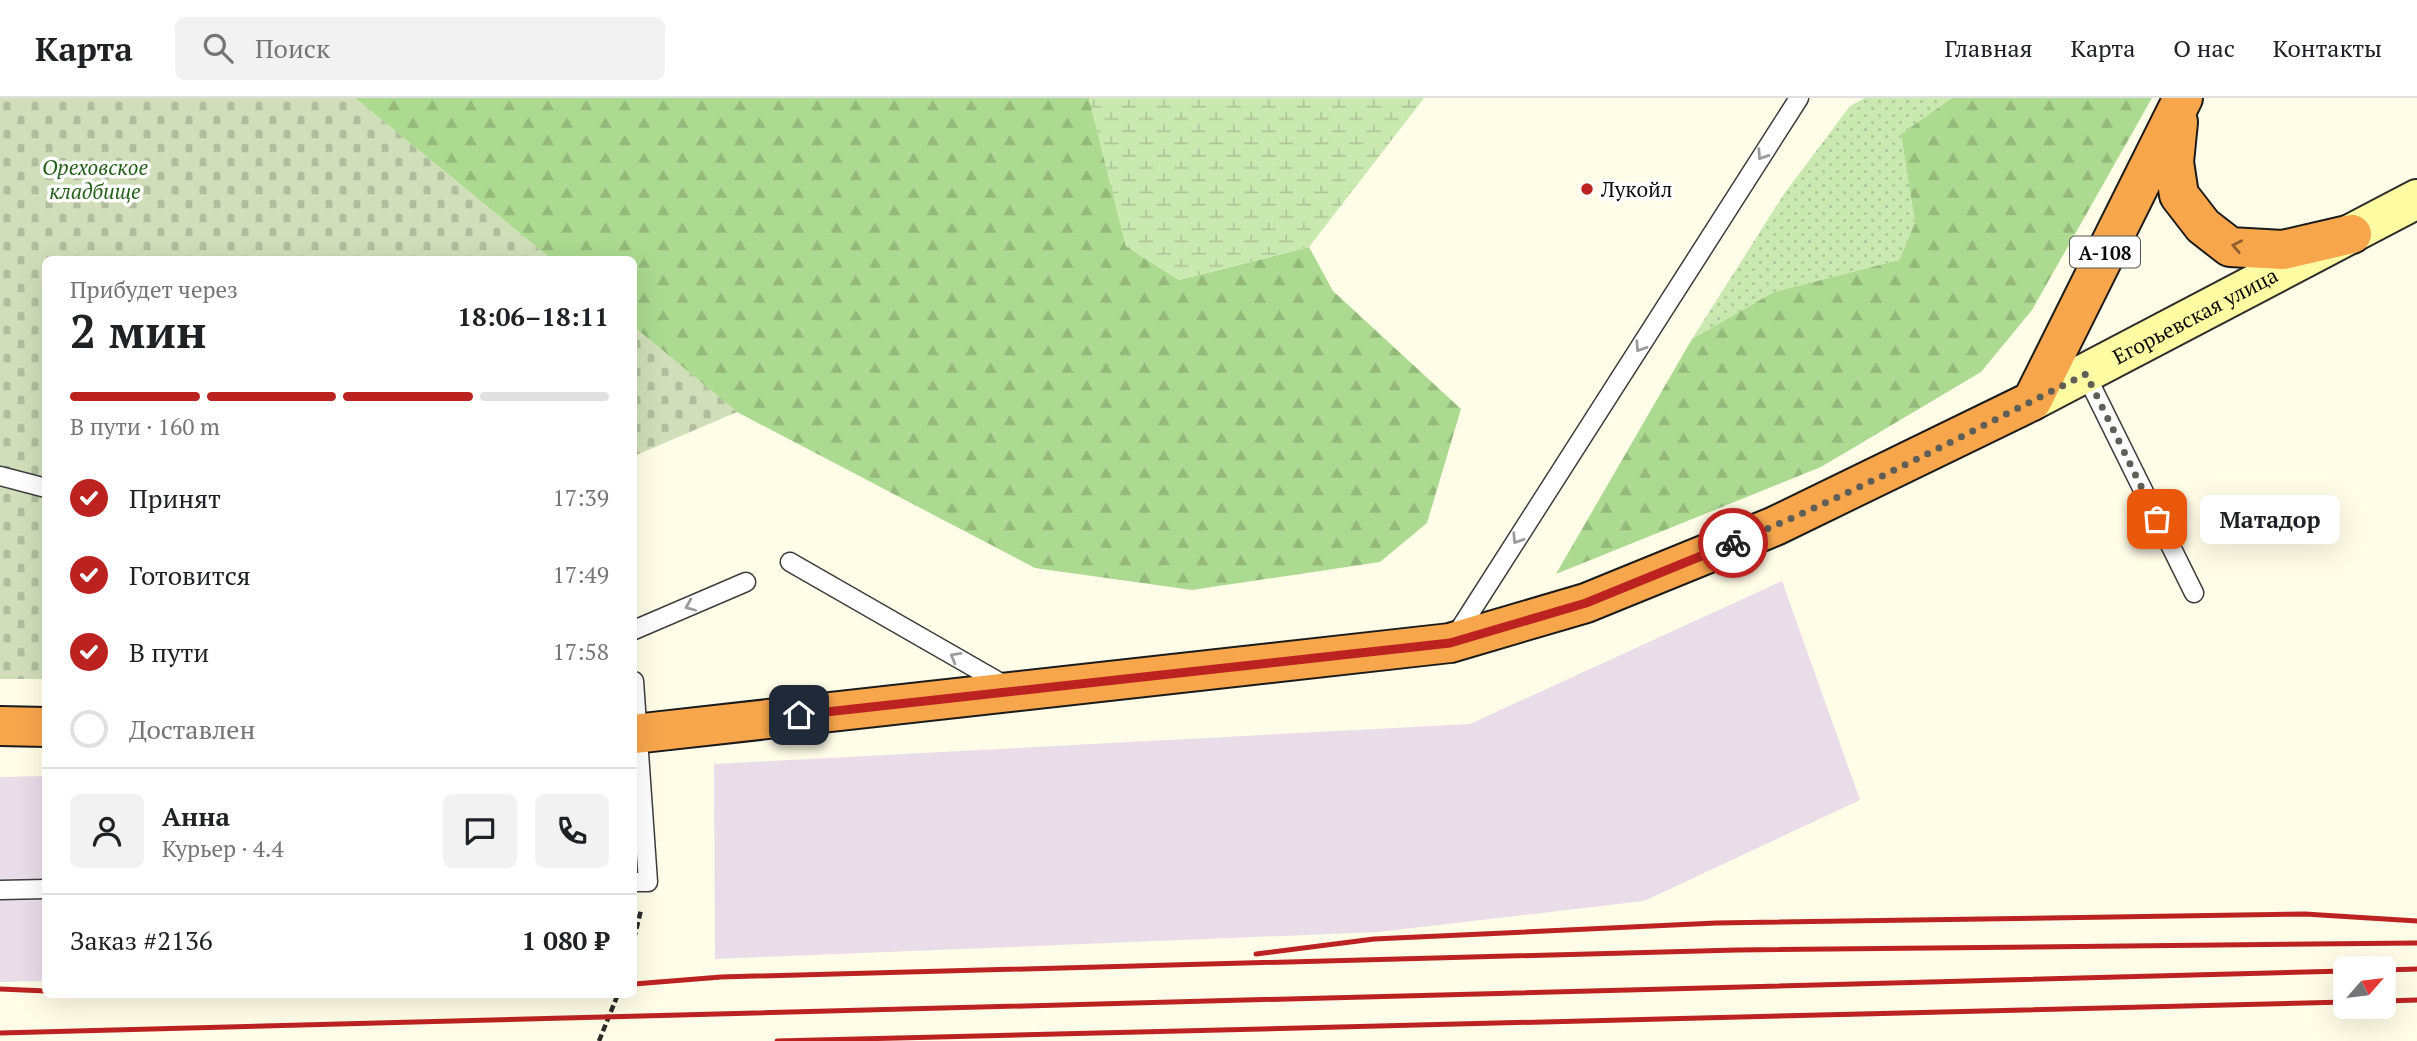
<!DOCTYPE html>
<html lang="ru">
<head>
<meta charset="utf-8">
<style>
	body { margin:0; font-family:"PT Serif",serif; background:#f2f2f2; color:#202124; height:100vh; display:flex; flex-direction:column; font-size:26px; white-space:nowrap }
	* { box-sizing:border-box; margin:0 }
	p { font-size:23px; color:#757577 }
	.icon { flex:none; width:38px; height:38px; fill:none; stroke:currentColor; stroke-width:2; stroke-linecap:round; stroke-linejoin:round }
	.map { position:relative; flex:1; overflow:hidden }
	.sheet { position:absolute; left:42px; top:158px; width:595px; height:742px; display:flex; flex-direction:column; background:#fff; border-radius:10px; box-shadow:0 7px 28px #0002 }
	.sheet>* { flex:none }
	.needle { width:46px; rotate:62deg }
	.tools { position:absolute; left:2333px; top:858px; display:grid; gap:14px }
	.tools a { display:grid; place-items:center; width:63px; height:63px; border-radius:10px; background:#fff; box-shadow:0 7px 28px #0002; font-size:35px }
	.pin { position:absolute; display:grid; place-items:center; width:60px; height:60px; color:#fff; margin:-30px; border-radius:14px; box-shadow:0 4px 10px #0006 }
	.courier { position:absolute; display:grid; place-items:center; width:70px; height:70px; margin:-35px; border:5px solid #bc2320; border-radius:50%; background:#fff; color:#222; box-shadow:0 2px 9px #0007 }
	.bubble { position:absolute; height:49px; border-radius:10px; background:#fff; box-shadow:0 7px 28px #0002; font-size:23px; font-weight:700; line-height:49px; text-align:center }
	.summary em { font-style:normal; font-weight:700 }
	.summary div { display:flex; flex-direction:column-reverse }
	.summary { display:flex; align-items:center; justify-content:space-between; height:119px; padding:0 28px }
	h1 { font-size:46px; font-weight:700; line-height:52px }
	.bar { display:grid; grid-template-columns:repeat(4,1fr); gap:10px 7px; align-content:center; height:84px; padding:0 28px }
	.bar i { height:9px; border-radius:5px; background:#e0e0e0 }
	.bar .selected { background:#bc2320 }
	.bar p { grid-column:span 4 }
	.line { display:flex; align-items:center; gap:18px; padding:0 28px; border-top:2px solid #e0e0e0 }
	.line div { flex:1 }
	.round { display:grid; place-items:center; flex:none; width:74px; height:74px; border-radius:10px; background:#f2f2f2 }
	ol { padding:0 28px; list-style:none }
	li { display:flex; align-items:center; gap:21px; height:77px }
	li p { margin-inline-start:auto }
	li .icon { padding:7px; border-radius:50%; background:#bc2320; color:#fff; stroke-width:4 }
	li:last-child { color:#757577 }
	li i { width:38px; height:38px; border:4px solid #e0e0e0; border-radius:50% }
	header { display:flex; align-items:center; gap:42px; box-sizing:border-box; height:98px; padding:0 35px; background:#fff; border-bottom:2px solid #e0e0e0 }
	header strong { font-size:33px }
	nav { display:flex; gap:38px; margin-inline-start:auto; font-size:24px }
	.search { width:490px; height:63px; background:#f2f2f2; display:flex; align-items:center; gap:18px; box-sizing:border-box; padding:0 24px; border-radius:10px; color:#757577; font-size:26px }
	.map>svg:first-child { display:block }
	.industrial { fill:#e9ddea }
	.grass { fill:url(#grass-dots) }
	.forest { fill:url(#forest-firs) }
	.wetland { fill:url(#wetland-marsh) }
	.cemetery { fill:url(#cemetery-stones) }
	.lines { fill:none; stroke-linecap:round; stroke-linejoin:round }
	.lane-casing { stroke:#3d3d3d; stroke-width:21 }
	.secondary-casing { stroke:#2c2c2c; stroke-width:42 }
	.highway-casing { stroke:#1b1b1b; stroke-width:42 }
	.path { stroke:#2c2c2c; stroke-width:4.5; stroke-dasharray:7 3.5; stroke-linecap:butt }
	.lane { stroke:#fff; stroke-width:18 }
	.secondary { stroke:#fffba2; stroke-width:38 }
	.highway { stroke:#f8a64c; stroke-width:38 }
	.rail { stroke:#bc2320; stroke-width:5 }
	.oneway { stroke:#9d9d9d }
	.oneway2 { stroke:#8d602e }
	.done { stroke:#605f57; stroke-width:7; stroke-dasharray:0 12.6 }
	.route { stroke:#bc2320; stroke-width:9 }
	.poi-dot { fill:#bc2320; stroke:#fff; stroke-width:2.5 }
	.labels { text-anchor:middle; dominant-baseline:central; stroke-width:7; stroke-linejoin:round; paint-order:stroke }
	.shield { fill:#fff; stroke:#545454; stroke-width:2 }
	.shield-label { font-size:19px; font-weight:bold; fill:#0a0a0a }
	.park-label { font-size:21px; font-style:italic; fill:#24621a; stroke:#fff }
	.poi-label { font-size:21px; fill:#0a0a0a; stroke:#fff; text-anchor:start }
	.street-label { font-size:21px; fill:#0a0a0a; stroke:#fff }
</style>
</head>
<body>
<header>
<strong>Карта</strong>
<div class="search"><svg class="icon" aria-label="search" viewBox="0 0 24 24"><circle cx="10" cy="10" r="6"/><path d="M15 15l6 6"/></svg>Поиск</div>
<nav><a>Главная</a><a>Карта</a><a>О нас</a><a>Контакты</a></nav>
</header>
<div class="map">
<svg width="2417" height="943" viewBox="0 0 2417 943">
	<defs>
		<pattern id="grass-dots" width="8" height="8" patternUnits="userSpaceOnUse" patternTransform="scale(1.75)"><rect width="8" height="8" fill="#cae9b1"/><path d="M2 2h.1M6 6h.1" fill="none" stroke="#acc697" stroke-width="1.8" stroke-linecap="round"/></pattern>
		<pattern id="forest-firs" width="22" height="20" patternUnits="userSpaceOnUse" patternTransform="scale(1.75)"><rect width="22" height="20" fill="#acda90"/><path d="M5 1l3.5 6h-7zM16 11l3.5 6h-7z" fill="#93ba7b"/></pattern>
		<pattern id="wetland-marsh" width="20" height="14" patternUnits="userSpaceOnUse" patternTransform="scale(1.75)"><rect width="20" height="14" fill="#cae9b1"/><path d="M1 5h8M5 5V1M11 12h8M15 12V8" fill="none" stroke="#acc697"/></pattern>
		<pattern id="cemetery-stones" width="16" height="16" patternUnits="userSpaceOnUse" patternTransform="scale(1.75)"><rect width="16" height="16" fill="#d0dfb9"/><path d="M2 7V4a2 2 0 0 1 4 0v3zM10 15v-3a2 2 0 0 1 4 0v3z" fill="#b1be9e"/></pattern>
	</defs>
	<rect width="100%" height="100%" fill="#fffce7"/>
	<g class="industrial">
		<path d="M1782 483 1860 702 1644 803 1378 834 715 861 714 666 1470 626Z"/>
		<path d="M45 678V883L0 884V679Z"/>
	</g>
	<path class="grass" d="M1865 0H1952L1901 36 1915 125 1899 162 1774 194 1692 241 1784 96 1850 8Z"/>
	<g class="forest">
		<path d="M355 0H1089L1126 148 1179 182 1309 149 1333 193 1461 311 1427 425 1380 464 1192 492 1035 470 737 314 634 229V161H551Z"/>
		<path d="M1952 0H2152L2032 212 1981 274 1821 369 1556 476 1692 241 1774 194 1899 162 1915 125 1901 36Z"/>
	</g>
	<path class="wetland" d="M1089 0H1424L1309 149 1179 182 1126 148Z"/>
	<g class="cemetery">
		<path d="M0 0H355L551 161H46L45 581H0Z"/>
		<path d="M634 229 737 314 634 358Z"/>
	</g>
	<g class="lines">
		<defs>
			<g id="lane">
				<path d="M2086 277 2194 495"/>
				<path d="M0 378 46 390"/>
				<path d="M790 464 1008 589"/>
				<path d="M634 532 746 484"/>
				<path d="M1454 540 1799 0"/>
				<path d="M634 583 648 784H634"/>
				<path d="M0 792 46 791"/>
			</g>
			<g id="secondary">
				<path id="s1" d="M2032 303 2417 101"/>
			</g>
			<g id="highway">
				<path d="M2178 24 2174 64 2179 97 2203 128 2230 149 2283 152 2352 136"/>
				<path d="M0 628 46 629"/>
				<path d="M634 636 1450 545 1586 505 1775 428 2032 303 2183 0"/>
			</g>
		</defs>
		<use href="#lane" class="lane-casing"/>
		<use href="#secondary" class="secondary-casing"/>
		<use href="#highway" class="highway-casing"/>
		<g class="path">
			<path d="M634 841 641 812"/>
			<path d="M599 943 618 896"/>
		</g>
		<use href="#lane" class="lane"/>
		<use href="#secondary" class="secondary"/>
		<use href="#highway" class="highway"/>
		<g class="rail">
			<path d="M1256 856 1374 841 1716 825 2305 816 2417 823"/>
			<path d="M2384 872 2417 871"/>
			<path d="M634 886 721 879 1737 852 2417 845"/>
			<path d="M0 891 46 893"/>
			<path d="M88 896H177"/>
			<path d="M2384 903 2417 902"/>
			<path d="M0 935 2345 873"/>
			<path d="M777 943 2345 904"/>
		</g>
	</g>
	<defs><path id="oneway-chevron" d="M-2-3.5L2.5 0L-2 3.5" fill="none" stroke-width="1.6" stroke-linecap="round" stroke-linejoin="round" transform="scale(1.75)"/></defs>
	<g class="oneway">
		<use href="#oneway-chevron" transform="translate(1762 57) rotate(123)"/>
		<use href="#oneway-chevron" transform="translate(1640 249) rotate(123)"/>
		<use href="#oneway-chevron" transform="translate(1517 441) rotate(123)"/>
		<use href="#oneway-chevron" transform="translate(690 508) rotate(157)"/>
		<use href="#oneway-chevron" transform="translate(955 559) rotate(-150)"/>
	</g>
	<use class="oneway2" href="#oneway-chevron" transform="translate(2237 148) rotate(-169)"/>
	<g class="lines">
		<path class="done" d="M1733 445C1854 396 1969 334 2086 276L2157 421"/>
		<path class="route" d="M799 617 1450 545 1586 505 1733 445"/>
	</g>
	<circle class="poi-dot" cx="1587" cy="91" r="7"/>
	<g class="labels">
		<rect class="shield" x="2070" y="138.5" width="70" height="31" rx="5"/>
		<g class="shield-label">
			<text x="2105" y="154">А-108</text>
		</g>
		<g class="park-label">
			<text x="95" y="69">Ореховское<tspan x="95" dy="24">кладбище</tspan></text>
		</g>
		<g class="poi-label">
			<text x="1601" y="91">Лукойл</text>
		</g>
		<g class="street-label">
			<text stroke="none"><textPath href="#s1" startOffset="184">Егорьевская улица</textPath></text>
		</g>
	</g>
</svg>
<div class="tools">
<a><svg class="needle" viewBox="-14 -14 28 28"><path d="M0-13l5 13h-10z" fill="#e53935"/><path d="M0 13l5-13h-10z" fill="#757577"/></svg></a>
</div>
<div class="pin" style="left:2157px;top:421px;background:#ea580c"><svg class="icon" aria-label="bag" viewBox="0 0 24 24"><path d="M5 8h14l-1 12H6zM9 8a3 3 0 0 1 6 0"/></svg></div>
<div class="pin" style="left:799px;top:617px;background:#1f2937"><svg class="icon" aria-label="home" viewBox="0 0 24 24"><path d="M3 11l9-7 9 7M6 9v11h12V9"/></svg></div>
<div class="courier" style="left:1733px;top:445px"><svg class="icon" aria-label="bike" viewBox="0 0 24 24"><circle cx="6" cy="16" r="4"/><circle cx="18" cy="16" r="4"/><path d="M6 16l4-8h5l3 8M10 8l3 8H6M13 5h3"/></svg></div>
<div class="bubble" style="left:2200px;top:397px;width:140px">Матадор</div>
<section class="sheet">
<div class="summary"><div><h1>2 мин</h1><p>Прибудет через</p></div><em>18:06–18:11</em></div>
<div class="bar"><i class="selected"></i><i class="selected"></i><i class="selected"></i><i></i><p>В пути · 160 m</p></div>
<ol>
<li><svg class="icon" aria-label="check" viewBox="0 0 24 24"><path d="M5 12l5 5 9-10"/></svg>Принят<p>17:39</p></li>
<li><svg class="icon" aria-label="check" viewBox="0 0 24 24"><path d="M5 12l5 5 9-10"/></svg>Готовится<p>17:49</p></li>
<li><svg class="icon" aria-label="check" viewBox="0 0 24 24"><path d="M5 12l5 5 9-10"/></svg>В пути<p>17:58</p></li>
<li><i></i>Доставлен</li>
</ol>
<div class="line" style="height:126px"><a class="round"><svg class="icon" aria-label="person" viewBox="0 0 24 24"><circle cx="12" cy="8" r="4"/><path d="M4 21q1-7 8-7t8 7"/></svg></a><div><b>Анна</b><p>Курьер · 4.4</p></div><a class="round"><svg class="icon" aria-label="chat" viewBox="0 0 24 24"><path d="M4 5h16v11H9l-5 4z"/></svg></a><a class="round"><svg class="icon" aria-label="phone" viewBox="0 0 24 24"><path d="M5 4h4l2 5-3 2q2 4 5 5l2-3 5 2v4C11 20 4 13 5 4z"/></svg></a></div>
<div class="line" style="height:91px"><div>Заказ #2136</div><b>1 080 ₽</b></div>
</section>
</div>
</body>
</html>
